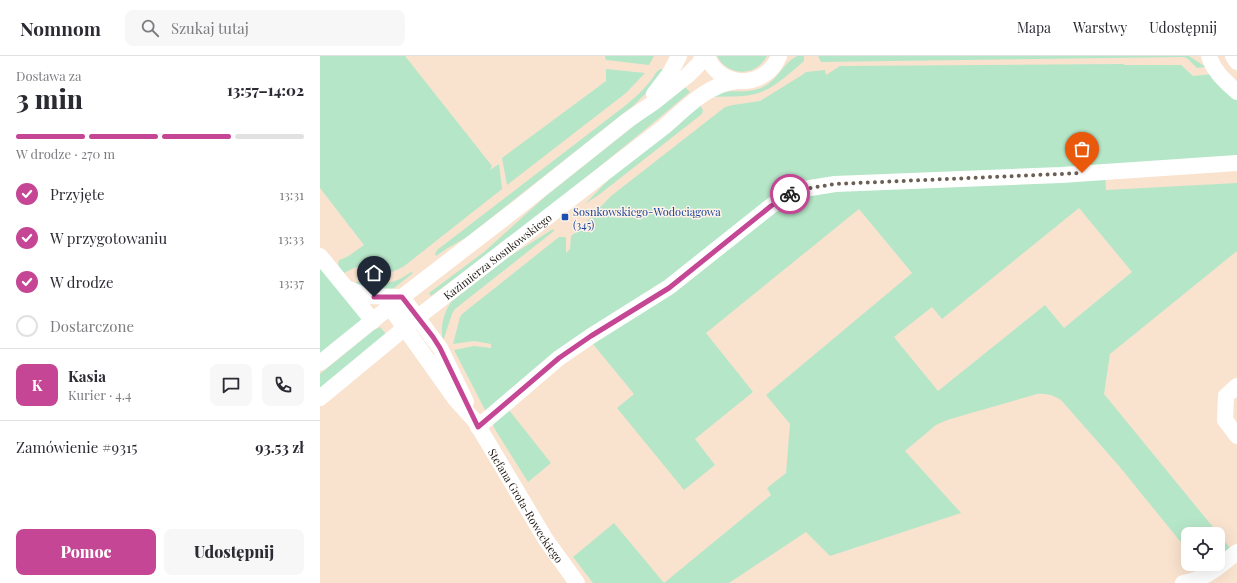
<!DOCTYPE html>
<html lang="pl">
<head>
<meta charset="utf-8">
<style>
	body { margin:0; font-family:"Playfair Display",serif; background:#f7f7f7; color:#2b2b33; height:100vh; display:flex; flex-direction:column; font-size:15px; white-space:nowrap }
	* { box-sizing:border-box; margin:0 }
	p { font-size:13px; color:#7c7c81 }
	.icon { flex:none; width:22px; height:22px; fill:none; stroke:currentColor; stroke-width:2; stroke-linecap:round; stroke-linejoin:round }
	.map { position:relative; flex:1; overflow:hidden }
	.sheet { display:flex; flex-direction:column; background:#fff; width:320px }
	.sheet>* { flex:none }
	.tools { position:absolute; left:861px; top:471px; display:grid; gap:8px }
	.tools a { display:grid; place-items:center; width:44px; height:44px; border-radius:8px; background:#fff; box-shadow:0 4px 16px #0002; font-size:20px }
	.pin { position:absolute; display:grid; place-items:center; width:34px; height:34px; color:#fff; margin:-41px -17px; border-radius:50% 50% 50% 0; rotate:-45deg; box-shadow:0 0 4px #0007 }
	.pin .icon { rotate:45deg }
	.courier { position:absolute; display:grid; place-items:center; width:40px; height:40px; margin:-20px; border:3px solid #c44694; border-radius:50%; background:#fff; color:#222; box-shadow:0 1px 5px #0007 }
	.headline em { font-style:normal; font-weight:800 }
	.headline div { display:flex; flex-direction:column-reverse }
	.headline { display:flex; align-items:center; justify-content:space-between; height:68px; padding:0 16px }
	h1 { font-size:26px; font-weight:800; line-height:30px }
	.bar { display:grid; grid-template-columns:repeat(4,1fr); gap:6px 4px; align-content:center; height:48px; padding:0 16px }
	.bar i { height:5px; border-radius:3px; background:#e1e1e2 }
	.bar .selected { background:#c44694 }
	.bar p { grid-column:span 4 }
	.line { display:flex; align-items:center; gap:10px; padding:0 16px; border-top:1px solid #e1e1e2 }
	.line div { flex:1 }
	.round { display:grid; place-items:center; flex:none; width:42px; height:42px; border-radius:8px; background:#f7f7f7 }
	ol { padding:0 16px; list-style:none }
	li { display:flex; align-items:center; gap:12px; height:44px }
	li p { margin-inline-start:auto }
	li .icon { padding:4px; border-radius:50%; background:#c44694; color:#fff; stroke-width:4 }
	li:last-child { color:#7c7c81 }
	li i { width:22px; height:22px; border:2px solid #e1e1e2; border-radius:50% }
	.primary-button { display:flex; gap:8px; margin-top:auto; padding:8px 16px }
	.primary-button a { flex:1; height:46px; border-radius:8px; background:#c44694; color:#fff; font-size:16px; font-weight:800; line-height:46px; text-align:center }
	.primary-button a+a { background:#f7f7f7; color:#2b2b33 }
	header { display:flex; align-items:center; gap:24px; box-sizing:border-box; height:56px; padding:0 20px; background:#fff; border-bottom:1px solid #e1e1e2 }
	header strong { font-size:19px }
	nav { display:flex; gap:22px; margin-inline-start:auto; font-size:14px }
	.search { width:280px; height:36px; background:#f7f7f7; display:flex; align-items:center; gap:10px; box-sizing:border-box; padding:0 14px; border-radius:8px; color:#7c7c81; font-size:15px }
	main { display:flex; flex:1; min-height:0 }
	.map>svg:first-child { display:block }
	.green { fill:#b6e6c8; fill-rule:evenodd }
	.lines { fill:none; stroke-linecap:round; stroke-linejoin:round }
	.minor { stroke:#fff; stroke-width:16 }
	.done { stroke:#6b5e52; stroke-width:4; stroke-dasharray:0 7.2 }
	.route { stroke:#c44694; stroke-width:5 }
	.transit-dot { fill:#1a4fb4; stroke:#fff2e6; stroke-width:1.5 }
	.labels { text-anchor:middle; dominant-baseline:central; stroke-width:3; stroke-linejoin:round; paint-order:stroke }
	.transit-label { font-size:11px; fill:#164399; stroke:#fff2e6; text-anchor:start }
	.street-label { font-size:11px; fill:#1e160f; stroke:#fff2e6 }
</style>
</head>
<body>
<header>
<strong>Nomnom</strong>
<div class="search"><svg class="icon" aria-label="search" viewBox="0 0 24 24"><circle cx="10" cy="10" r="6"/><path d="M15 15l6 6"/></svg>Szukaj tutaj</div>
<nav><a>Mapa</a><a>Warstwy</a><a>Udostępnij</a></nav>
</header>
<main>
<section class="sheet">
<div class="headline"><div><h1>3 min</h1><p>Dostawa za</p></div><em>13:57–14:02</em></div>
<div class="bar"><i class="selected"></i><i class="selected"></i><i class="selected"></i><i></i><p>W drodze · 270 m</p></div>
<ol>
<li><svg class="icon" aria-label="check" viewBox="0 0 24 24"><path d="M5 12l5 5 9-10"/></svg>Przyjęte<p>13:31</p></li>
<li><svg class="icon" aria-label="check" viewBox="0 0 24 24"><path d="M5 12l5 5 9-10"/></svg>W przygotowaniu<p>13:33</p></li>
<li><svg class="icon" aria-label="check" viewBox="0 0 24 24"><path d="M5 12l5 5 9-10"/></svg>W drodze<p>13:37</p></li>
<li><i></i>Dostarczone</li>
</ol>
<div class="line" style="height:72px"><b class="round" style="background:#c44694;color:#fff">K</b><div><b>Kasia</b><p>Kurier · 4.4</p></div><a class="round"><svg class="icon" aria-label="chat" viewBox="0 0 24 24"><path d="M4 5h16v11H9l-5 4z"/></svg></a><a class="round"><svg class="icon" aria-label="phone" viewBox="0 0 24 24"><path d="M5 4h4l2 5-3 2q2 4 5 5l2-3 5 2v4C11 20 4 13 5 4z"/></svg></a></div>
<div class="line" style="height:52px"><div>Zamówienie #9315</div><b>93.53 zł</b></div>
<div class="primary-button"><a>Pomoc</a><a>Udostępnij</a></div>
</section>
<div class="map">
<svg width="917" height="527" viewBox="0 0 917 527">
	<rect width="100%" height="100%" fill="#f9e3cf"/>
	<g class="green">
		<path d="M0 0H85L172 110 170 114 179 108 182 133 83 211 72 216 66 217H54L36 211 24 217C20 212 17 210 19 204L27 201 44 189 0 132Z"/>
		<path d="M285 0H334L329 9 286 4Z"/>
		<path d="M397 0H447C436 21 408 21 397 0Z"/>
		<path d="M477 0H484V5C471 16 457 30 441 36 427 42 404 40 389 41 405 30 425 40 443 31 458 24 463 7 477 0Z"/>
		<path d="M498 0H869L886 11 877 12 868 3 864 1 501 6Z"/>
		<path d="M803 8 805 9H861L873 20 893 18 917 41V107L785 116 786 134 917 127V195L790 298 784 338 915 498 888 520 878 508H898V478H868V495L799 410 741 344C733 339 726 337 717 338L627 364 616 369 585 395 641 457 510 500 486 476 409 527H273L253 501 294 467 344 527 451 439 447 432 466 417 470 368 446 339 592 217 539 153 386 277 433 336 375 383 395 409 364 434 297 352 314 338 268 282 185 349 231 407 208 426 176 375 134 294 154 290 171 292V288L154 285 133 288 140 261 142 258 239 181H246V197L250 193 251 180 260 173 263 175 267 172 264 168 291 140 405 51 413 49 440 45 482 19 486 16 505 14 506 19 520 10ZM759 152 812 216 744 272 725 249 618 335 574 281 612 251 622 263Z"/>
		<path d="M286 13 325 17 306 37 187 129 182 102 286 25Z"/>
		<path d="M341 13 344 14 334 29 314 49 147 181 126 193 116 200 115 198 117 194 306 49C316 41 325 32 332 23 335 19 336 15 341 13Z"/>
		<path d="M364 30 370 36C286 107 200 175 111 240L109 237 164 196 226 140Z"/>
		<path d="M380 49 383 54 382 58 280 138 265 148 295 117Z"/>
		<path d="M233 173 234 175 135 253 132 258 123 285C120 270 123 259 131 246L187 202Z"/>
		<path d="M0 200 53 265 0 307Z"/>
		<path d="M91 216 93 217 74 232 65 237 33 228C42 222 51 226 61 227 72 228 83 222 91 216Z"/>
		<path d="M60 271 66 278 0 333V318L54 274Z"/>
	</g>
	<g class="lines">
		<g class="minor">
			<path d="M387 0C400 34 446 33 459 0"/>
			<path d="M889 0C893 15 906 26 917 36"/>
			<path d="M913 0 917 6"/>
			<path d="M334 38 350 17 359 0"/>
			<path d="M0 200 53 265"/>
			<path d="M29 233 47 240 82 241"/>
			<path d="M82 241 120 292 146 346"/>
			<path id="s1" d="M70 251 136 344 155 365 226 484 257 527"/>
			<path d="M0 307 82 241 195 154 308 64 333 47 368 19 379 8 383 0"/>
			<path d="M917 330 906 340 905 364 917 380"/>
			<path id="s2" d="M0 342 98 261 344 71C366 52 387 29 416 25"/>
			<path d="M158 371 239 302 271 280 349 231 451 150 465 140 478 134 515 128 741 119 917 107"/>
			<path d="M863 527C888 522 898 511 917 496"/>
		</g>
	</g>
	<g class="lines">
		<path class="done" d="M470 138 478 134 515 128 762 117"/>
		<path class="route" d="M54 241H82L113 281 120 292 158 371 239 302 271 280 349 232 451 150 470 138"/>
	</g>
	<rect class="transit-dot" x="241" y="157" width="8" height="8" rx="2"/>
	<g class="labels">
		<g class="transit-label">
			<text x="253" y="155">Sosnkowskiego-Wodociągowa<tspan x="253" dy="13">(345)</tspan></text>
		</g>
		<g class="street-label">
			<text stroke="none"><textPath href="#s2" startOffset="227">Kazimierza Sosnkowskiego</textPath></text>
			<text stroke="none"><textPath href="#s1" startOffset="241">Stefana Grota-Roweckiego</textPath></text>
		</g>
	</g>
</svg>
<div class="tools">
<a><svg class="icon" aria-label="locate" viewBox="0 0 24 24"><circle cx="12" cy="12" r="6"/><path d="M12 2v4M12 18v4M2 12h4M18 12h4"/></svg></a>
</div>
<div class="pin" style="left:762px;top:117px;background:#ea580c"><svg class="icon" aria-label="bag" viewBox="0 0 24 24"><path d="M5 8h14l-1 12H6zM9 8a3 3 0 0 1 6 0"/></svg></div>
<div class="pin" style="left:54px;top:241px;background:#1f2937"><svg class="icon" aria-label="home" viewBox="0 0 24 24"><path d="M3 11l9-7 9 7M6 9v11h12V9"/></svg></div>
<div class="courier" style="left:470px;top:138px"><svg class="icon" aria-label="bike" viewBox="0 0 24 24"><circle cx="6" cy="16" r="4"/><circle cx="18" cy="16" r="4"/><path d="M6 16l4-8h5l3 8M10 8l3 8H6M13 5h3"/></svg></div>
</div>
</main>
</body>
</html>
